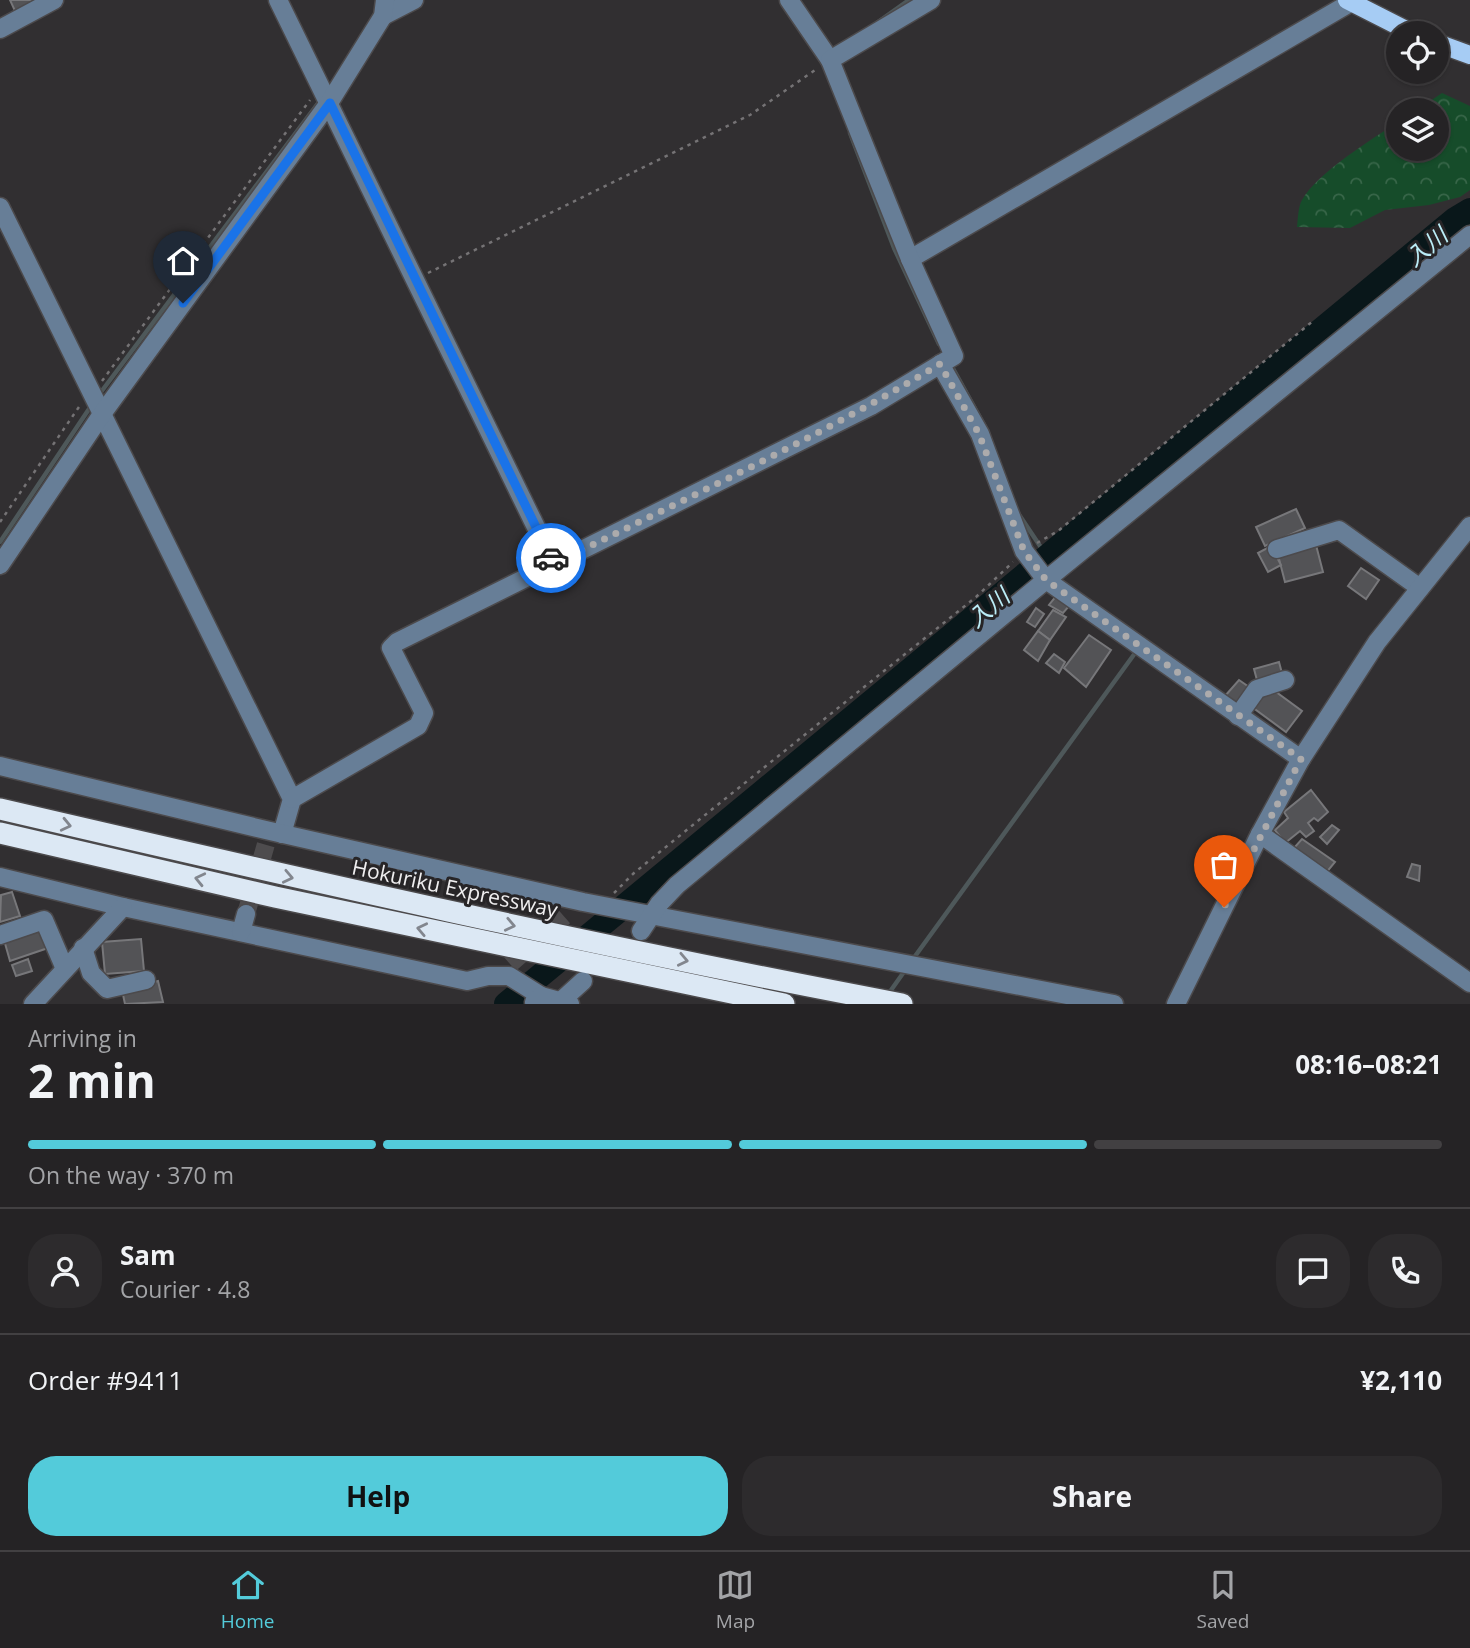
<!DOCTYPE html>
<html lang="en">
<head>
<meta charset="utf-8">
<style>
	body { margin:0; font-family:"Open Sans","Noto Sans JP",sans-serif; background:#2d2b2d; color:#f1f3f6; height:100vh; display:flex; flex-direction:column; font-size:26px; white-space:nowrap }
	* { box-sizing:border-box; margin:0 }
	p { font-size:23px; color:#a3a4a7 }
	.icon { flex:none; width:38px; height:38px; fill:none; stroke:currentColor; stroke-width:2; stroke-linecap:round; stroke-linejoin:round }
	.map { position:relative; height:1004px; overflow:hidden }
	.side { display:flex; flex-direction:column; background:#252325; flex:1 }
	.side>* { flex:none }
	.buttons { position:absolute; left:1386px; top:21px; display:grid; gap:14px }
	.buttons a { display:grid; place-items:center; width:63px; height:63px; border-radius:50%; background:#252325; box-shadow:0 2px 5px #0004,0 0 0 2px #424042; font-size:35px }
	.pin { position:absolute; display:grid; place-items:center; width:60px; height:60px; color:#fff; margin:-72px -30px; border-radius:50% 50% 50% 0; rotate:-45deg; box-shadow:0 0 7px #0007 }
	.pin .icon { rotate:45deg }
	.courier { position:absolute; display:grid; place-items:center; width:70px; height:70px; margin:-35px; border:5px solid #1a73e8; border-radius:50%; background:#fff; color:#222; box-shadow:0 2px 9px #0007 }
	.head em { font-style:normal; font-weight:700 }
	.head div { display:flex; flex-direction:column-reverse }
	.head { display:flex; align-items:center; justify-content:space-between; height:119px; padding:0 28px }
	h1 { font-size:46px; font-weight:700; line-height:52px }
	.bar { display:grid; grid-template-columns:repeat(4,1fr); gap:10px 7px; align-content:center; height:84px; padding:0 28px }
	.bar i { height:9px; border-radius:5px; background:#424042 }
	.bar .active { background:#53cbda }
	.bar p { grid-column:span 4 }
	.line { display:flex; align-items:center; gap:18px; padding:0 28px; border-top:2px solid #424042 }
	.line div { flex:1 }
	.round { display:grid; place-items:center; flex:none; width:74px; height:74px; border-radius:28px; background:#2d2b2d }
	.primary-button { display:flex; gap:14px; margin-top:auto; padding:14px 28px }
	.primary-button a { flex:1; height:80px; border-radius:28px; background:#53cbda; color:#111; font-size:28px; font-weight:700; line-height:80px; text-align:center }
	.primary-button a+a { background:#2d2b2d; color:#f1f3f6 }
	.dock { display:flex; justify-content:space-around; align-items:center; height:98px; border-top:2px solid #424042; background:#252325; font-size:19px; color:#a3a4a7 }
	.dock a { display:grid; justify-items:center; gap:4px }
	.dock .active { color:#53cbda }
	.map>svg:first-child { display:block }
	.forest { fill:url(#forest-crowns) }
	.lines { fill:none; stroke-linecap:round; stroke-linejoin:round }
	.stream { stroke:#4e585a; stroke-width:4.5 }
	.river { stroke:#09171a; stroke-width:24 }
	.building { fill:#535356; stroke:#77777a; stroke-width:2 }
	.minor-tunnel { stroke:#4e4c4e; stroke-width:18; stroke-dasharray:18 9; stroke-linecap:butt }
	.minor-casing { stroke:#4c4a4c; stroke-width:21 }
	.major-casing { stroke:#4c4a4c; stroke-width:21 }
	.highway-casing { stroke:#4c4a4c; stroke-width:24 }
	.path { stroke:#757375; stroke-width:2.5; stroke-dasharray:3.5 5; stroke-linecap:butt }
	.minor { stroke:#677e97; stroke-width:18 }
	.major { stroke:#a6ccf4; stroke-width:18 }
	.highway { stroke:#dce8f4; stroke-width:21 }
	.oneway { stroke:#82868e }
	.done { stroke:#acabac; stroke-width:7; stroke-dasharray:0 12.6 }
	.route { stroke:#1a73e8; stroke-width:9 }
	.labels { text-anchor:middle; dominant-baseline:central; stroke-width:6; stroke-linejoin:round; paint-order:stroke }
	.street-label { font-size:21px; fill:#efeeef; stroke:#272527 }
	.water-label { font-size:23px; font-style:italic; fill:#bbedf7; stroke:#272527 }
</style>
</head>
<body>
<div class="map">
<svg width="1470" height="1004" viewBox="0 0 1470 1004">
	<defs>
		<pattern id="forest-crowns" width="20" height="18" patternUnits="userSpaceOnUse" patternTransform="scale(1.75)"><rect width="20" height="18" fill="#164c2a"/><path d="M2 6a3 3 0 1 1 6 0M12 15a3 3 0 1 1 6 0" fill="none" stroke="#386649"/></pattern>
	</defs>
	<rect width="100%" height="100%" fill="#312f31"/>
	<path class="forest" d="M1442 93 1470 106V190L1460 197 1429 205 1385 210 1350 228 1297 227C1298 219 1298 207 1302 200 1318 172 1371 140 1398 122V149H1437V110H1417Z"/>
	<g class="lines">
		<g class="stream">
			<path d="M878 22 909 0"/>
			<path d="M850 133 894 248 939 344"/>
			<path d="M950 363 988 432"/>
			<path d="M98 396 322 98"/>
			<path d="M1018 513 1048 558"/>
			<path d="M0 542 93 403"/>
			<path d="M913 959 1138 649"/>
			<path d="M889 993 906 969"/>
		</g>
		<path class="river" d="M506 1004 1455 219 1470 210"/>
	</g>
	<g class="building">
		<path d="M10 0H38L15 11Z"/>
		<path d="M1296 509 1305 528 1265 546 1256 527Z"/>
		<path d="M1316 545 1323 572 1285 582 1278 555Z"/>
		<path d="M1271 546 1281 565 1268 572 1258 553Z"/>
		<path d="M1361 568 1379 580 1366 599 1348 586Z"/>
		<path d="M1057 595 1070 605 1063 613 1049 605Z"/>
		<path d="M1036 608 1044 614 1035 627 1027 622Z"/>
		<path d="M1053 610 1066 617 1050 640 1038 631Z"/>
		<path d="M1038 631 1050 640 1038 661 1024 650Z"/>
		<path d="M1089 635 1111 650 1086 687 1064 668Z"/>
		<path d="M1054 654 1065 662 1059 673 1046 663Z"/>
		<path d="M1279 662 1283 677 1258 684 1254 669Z"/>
		<path d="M1239 680 1249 687 1236 705 1225 696Z"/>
		<path d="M1268 686 1302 711 1286 732 1252 707Z"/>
		<path d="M1311 790 1328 812 1318 821 1314 818 1308 823 1314 831 1306 837 1300 831 1285 843 1275 830 1288 818 1284 812Z"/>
		<path d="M1332 825 1339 830 1327 844 1320 837Z"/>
		<path d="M1302 839 1335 862 1326 873 1293 849Z"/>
		<path d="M1412 864 1420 866 1419 881 1407 877Z"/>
		<path d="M12 892 20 916 0 922 1 895Z"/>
		<path d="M42 928 48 948 10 961 4 940Z"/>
		<path d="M141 939 144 971 105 974 102 942Z"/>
		<path d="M28 959 32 971 16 976 12 965Z"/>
		<path d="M158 981 163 1002 125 1004 122 990Z"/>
	</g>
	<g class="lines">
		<g class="minor-tunnel">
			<path d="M246 914 266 844"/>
			<path d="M510 964 567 914"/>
		</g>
		<defs>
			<g id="minor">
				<path d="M278 0 554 564"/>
				<path d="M789 0 830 60"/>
				<path d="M383 16 414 0"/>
				<path d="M0 29 54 0"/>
				<path d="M0 207 292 799 282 834"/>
				<path d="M910 259 1355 0"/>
				<path d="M940 364 980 434 1024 551 1046 580 1301 759"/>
				<path d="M1277 549 1339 530 1420 588"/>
				<path d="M0 565 102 414 329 103 383 16 385 0"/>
				<path d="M1238 716 1257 689 1285 680"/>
				<path d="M0 766 270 831 583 902 1114 1004"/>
				<path d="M292 799 418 726 424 713 391 648 397 642 871 406 954 356 910 259 830 60 931 0"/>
				<path d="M1260 834 1470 983"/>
				<path d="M0 877 123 907 467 981 488 976H509L541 996"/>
				<path d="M641 931 659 904 677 885 1046 580 1470 235"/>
				<path d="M241 932 246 914"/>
				<path d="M0 935 44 920 65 969"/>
				<path d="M83 948 91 973 107 989 146 980"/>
				<path d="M534 1002 541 996 570 1004"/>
				<path d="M560 1002 583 981"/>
				<path d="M33 1004 123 907"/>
				<path d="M1176 1004 1260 834 1301 759 1377 642 1470 526"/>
			</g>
			<g id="major">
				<path d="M1347 0 1412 33"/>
				<path d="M1437 43 1470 55"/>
			</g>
			<g id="highway">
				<path d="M0 809C300 879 600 947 902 1004"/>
				<path d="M0 833 275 897 784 1004"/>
			</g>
		</defs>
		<use href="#minor" class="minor-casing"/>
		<use href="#major" class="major-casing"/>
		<use href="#highway" class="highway-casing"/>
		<g class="path">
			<path d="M428 273 750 115 818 68"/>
			<path d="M102 381 310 100"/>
			<path d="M0 522 81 404"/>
			<path d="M1037 543 1058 531 1313 321"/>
			<path d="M614 893 634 873 710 811 976 597 1013 562"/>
		</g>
		<use href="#minor" class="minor"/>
		<use href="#major" class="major"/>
		<use href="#highway" class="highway"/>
	</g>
	<defs><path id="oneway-chevron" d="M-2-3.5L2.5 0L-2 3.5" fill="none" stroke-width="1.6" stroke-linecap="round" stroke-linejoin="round" transform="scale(1.75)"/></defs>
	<g class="oneway">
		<use href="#oneway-chevron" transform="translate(66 825) rotate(13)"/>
		<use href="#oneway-chevron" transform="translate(288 877) rotate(12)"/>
		<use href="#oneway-chevron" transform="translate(200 879) rotate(-167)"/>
		<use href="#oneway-chevron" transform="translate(510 925) rotate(12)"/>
		<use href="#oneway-chevron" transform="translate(422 929) rotate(-168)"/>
		<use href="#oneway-chevron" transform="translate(683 960) rotate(12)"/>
	</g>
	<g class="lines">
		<path class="done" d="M551 558 554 564C684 499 816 439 940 364L979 434 1024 551 1046 580 1301 759 1224 907"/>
		<path class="route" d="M183 303 330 103 551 558"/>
	</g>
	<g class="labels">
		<g class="street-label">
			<text transform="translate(455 888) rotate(12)">Hokuriku Expressway</text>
		</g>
		<g class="water-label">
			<text transform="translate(1426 246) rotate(-40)">入川</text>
			<text transform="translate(988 607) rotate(-40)">入川</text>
		</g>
	</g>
</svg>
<div class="buttons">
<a><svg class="icon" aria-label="locate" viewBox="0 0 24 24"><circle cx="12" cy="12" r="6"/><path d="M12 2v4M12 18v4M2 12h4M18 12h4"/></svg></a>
<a><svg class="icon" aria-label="layers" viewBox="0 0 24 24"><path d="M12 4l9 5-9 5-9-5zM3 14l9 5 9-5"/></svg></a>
</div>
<div class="pin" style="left:1224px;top:907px;background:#ea580c"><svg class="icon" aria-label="bag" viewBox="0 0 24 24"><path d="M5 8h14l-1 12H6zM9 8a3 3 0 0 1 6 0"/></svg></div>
<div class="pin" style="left:183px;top:303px;background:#1f2937"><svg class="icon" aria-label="home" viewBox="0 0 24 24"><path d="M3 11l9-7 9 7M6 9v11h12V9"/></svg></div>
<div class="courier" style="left:551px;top:558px"><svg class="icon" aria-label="car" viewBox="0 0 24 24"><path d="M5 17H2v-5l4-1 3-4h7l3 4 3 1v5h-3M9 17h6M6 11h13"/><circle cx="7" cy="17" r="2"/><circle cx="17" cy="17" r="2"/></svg></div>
</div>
<section class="side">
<div class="head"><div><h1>2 min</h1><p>Arriving in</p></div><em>08:16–08:21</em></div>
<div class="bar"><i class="active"></i><i class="active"></i><i class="active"></i><i></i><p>On the way · 370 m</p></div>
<div class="line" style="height:126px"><a class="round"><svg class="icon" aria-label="person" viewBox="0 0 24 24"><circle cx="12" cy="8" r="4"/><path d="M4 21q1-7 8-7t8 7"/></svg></a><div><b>Sam</b><p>Courier · 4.8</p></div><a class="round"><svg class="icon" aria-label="chat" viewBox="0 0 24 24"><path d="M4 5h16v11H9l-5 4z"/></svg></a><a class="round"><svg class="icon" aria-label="phone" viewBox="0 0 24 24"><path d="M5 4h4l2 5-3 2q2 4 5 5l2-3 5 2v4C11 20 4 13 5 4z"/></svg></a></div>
<div class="line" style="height:91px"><div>Order #9411</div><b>¥2,110</b></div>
<div class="primary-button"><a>Help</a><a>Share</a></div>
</section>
<nav class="dock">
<a class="active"><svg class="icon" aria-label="home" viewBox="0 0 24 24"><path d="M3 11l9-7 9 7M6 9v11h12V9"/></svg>Home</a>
<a><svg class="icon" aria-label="map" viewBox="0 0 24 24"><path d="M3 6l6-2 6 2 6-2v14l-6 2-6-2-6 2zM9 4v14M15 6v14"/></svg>Map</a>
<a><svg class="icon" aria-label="saved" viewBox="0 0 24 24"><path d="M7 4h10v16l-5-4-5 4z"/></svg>Saved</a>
</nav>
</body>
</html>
